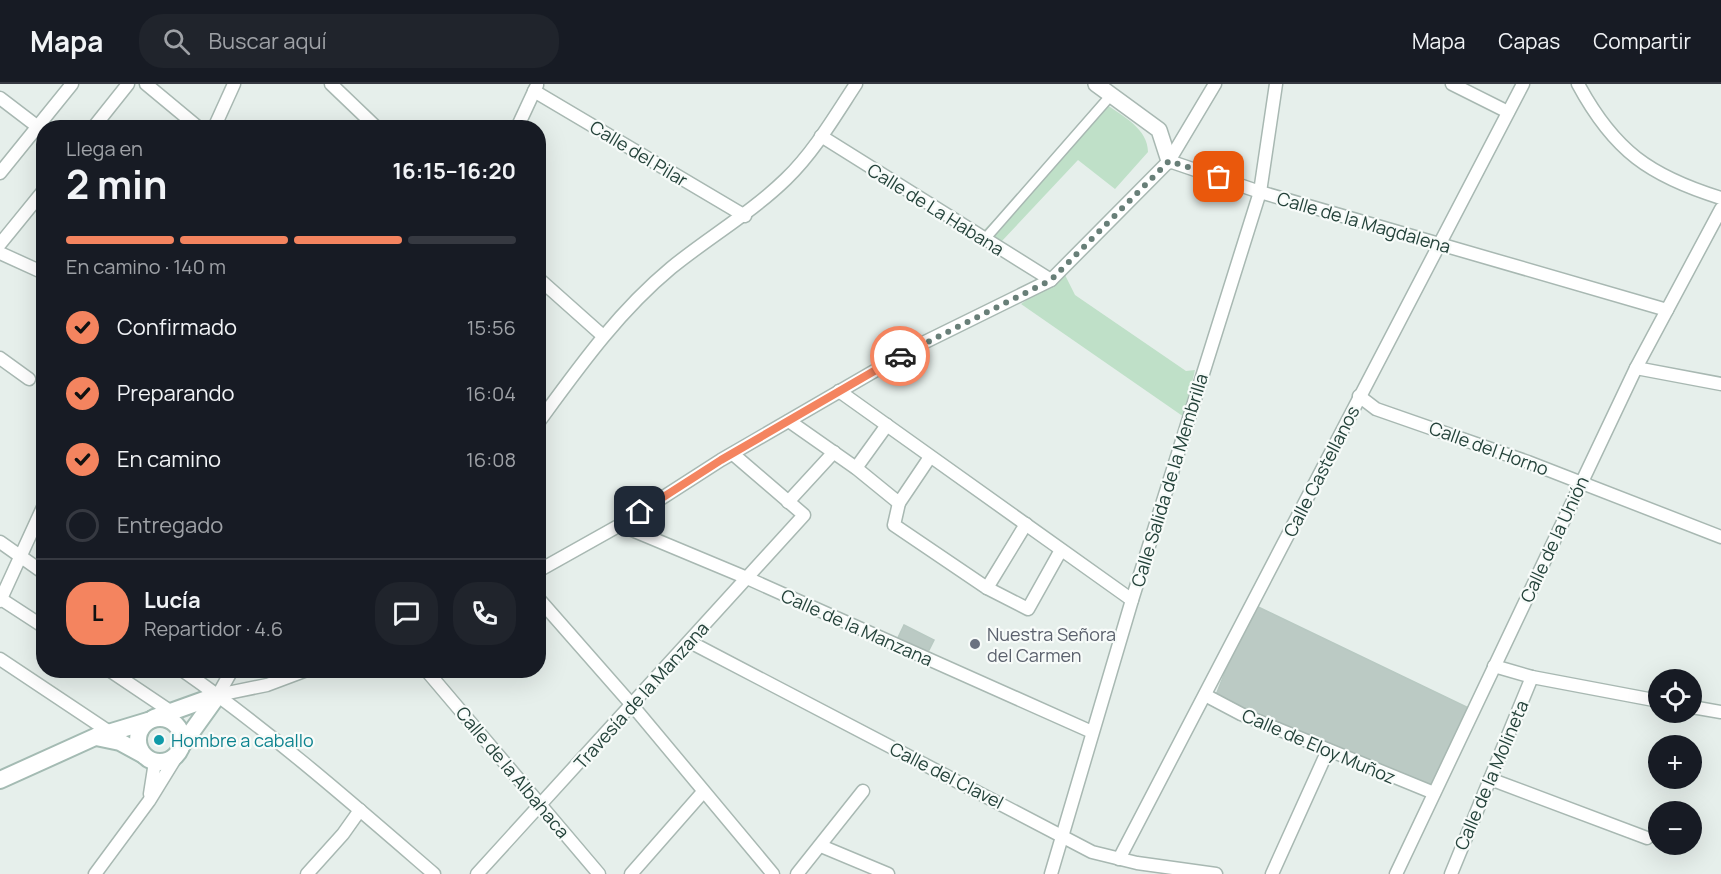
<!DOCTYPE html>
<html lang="es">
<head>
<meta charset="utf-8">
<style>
	body { margin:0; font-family:Manrope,sans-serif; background:#20242c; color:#f1f3f6; height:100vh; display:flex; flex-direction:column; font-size:22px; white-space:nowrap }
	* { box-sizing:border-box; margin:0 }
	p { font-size:20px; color:#9ea1a6 }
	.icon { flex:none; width:33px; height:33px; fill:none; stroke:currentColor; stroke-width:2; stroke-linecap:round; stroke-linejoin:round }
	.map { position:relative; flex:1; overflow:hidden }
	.panel { position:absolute; left:36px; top:36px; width:510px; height:558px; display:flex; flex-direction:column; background:#171b24; border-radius:24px; box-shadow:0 6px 24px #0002 }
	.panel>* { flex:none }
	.buttons { position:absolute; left:1648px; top:585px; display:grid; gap:12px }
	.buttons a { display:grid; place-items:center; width:54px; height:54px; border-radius:50%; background:#171b24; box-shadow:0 6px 24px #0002; font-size:30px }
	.pin { position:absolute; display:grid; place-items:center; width:51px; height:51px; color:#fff; margin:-26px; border-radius:12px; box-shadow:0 3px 9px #0006 }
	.courier { position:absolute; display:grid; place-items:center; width:60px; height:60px; margin:-30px; border:4px solid #f4845f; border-radius:50%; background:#fff; color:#222; box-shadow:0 2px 8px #0007 }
	.overview em { font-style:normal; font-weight:700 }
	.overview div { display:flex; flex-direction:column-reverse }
	.overview { display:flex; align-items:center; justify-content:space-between; height:102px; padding:0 30px }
	h1 { font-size:39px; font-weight:700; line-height:45px }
	.bar { display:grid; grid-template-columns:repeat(4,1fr); gap:9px 6px; align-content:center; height:72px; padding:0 30px }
	.bar i { height:8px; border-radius:4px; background:#363941 }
	.bar .current { background:#f4845f }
	.bar p { grid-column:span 4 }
	.line { display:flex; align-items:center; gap:15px; padding:0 30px; border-top:2px solid #363941 }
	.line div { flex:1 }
	.round { display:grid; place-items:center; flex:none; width:63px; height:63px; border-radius:24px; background:#20242c }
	ol { padding:0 30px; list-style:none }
	li { display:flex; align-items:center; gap:18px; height:66px }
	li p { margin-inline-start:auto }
	li .icon { padding:6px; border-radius:50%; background:#f4845f; color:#111; stroke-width:4 }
	li:last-child { color:#9ea1a6 }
	li i { width:33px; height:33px; border:3px solid #363941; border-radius:50% }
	header { display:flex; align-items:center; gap:36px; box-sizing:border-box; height:84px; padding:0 30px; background:#171b24; border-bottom:2px solid #363941 }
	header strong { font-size:28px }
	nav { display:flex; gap:33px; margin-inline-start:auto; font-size:21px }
	.search { width:420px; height:54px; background:#20242c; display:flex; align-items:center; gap:15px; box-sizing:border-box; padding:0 21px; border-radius:24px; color:#9ea1a6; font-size:22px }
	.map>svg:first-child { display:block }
	.green { fill:#bfe0c8 }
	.building { fill:#bbcac4; stroke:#b8c9c2; stroke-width:1.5 }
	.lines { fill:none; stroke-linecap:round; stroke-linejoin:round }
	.pedestrian-casing { stroke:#a8b8b2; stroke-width:12 }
	.minor-casing { stroke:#a8b8b2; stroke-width:15 }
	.tertiary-casing { stroke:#a8b8b2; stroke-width:18 }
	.secondary-casing { stroke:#a4bbb3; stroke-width:20 }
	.pedestrian { stroke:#fff; stroke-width:9 }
	.minor { stroke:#fff; stroke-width:12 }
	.tertiary { stroke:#fff; stroke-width:15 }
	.secondary { stroke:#fff; stroke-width:16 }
	.done { stroke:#687f78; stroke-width:6; stroke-dasharray:0 10.8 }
	.route { stroke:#f4845f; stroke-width:8 }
	.worship-dot { fill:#6b7280; stroke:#f7fbf9; stroke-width:2 }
	.culture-dot { fill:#0f9aa8; stroke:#f7fbf9; stroke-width:2 }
	.labels { text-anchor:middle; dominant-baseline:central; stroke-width:4.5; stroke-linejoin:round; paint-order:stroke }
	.street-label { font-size:18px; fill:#24423a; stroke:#f7fbf9 }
	.worship-label { font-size:18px; fill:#5b616d; stroke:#f7fbf9; text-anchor:start }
	.culture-label { font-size:18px; fill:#0d838f; stroke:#f7fbf9; text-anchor:start }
</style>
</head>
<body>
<header>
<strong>Mapa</strong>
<div class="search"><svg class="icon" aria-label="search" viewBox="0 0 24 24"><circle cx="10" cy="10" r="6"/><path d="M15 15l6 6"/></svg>Buscar aquí</div>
<nav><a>Mapa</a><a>Capas</a><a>Compartir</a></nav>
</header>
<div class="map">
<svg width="1721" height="790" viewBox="0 0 1721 790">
	<rect width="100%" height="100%" fill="#e6efeb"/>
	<g class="green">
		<path d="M1107 21C1123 32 1148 45 1148 68L1115 105 1078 76 1001 158 984 146Z"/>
		<path d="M1064 189 1075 211 1186 287 1195 286 1184 333 1021 220Z"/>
	</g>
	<g class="building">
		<path d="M1252 520 1473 626 1434 709 1214 616Z"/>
		<path d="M904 541 934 556 926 572 896 558Z"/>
	</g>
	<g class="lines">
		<defs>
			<path id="pedestrian" d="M984 156 1112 10"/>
			<g id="minor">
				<path d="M146 0 199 44"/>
				<path d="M331 0 377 44"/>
				<path d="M1452 0 1508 28"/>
				<path d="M1578 0C1614 67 1650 92 1721 114"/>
				<path d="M534 7 745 132"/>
				<path d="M0 14 38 43"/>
				<path d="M93 44 128 0"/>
				<path d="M214 44 234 0"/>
				<path d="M517 44 537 1"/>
				<path d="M821 52 1051 196"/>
				<path d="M1169 77 1260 108 1667 226"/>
				<path d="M0 89 72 0"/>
				<path d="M0 160 44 106"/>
				<path d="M0 169 44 189"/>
				<path d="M538 194 602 251"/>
				<path d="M0 274 29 295"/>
				<path d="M1636 284 1721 300"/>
				<path d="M839 307 1132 516"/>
				<path d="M1359 312 1376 325 1528 378 1721 453"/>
				<path d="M789 337 856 384 899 419 930 373"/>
				<path d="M538 339C579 283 618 228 671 184 709 153 751 129 786 95 814 68 835 32 856 0"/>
				<path d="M856 384 887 341"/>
				<path d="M788 418 834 368"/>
				<path d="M899 419 894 441 987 504 1028 525 1061 466"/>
				<path d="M620 441 747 494 1092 648"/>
				<path d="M0 458 44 489"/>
				<path d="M538 487 620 441 721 376 921 260 1051 196 1169 77 1215 0"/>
				<path d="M987 504 1026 440"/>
				<path d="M538 514 632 621 773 790"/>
				<path d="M1 515 44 543"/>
				<path d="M0 517 44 421"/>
				<path d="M690 558 1092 768 1137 779 1216 790"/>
				<path d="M0 575 108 647"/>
				<path d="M1494 582 1532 593 1659 617"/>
				<path d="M109 586 170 627"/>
				<path d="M182 586C271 648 353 720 434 790"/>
				<path d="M426 586 599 790"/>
				<path d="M218 611 267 601 307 586"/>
				<path d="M218 611 232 586"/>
				<path d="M1205 611 1241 630 1434 709"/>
				<path d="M1692 623 1721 628"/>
				<path d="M1490 695 1647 754"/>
				<path d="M150 710 155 678"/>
				<path d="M821 762 888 790"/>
				<path d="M1119 775 1523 0"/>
				<path d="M95 790 149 717 178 670"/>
				<path d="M307 790 343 750 360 726"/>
				<path d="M477 790 804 431 733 370"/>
				<path d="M631 790 703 708"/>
				<path d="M797 790 863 707"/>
				<path d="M1051 790 1132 516 1260 108 1276 0"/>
				<path d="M1272 790 1328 666"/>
				<path d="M1396 790 1636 284 1721 125"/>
				<path d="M1451 790 1532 593"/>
			</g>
			<path id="tertiary" d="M1096 0 1159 46 1169 77"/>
			<g id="secondary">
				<circle cx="160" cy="656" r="22"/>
				<path d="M154 634 218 611"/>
				<path d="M96 653 120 658 142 670"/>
				<path d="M180 664 218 611"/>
				<path d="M0 696 95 653 148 637"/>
			</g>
		</defs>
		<use href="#pedestrian" class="pedestrian-casing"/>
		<use href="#minor" class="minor-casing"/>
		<use href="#tertiary" class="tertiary-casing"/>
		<use href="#secondary" class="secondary-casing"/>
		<use href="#pedestrian" class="pedestrian"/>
		<use href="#minor" class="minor"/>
		<use href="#tertiary" class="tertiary"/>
		<use href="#secondary" class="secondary"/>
	</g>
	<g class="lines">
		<path class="done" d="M900 272 1051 196 1169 77 1219 93"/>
		<path class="route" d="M640 428 721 376 900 272"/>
	</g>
	<circle class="worship-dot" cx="975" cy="560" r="6"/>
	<circle class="culture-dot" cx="159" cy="656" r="6"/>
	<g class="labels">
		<g class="street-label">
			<text transform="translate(639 69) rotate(31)">Calle del Pilar</text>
			<text transform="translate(936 125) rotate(32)">Calle de La Habana</text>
			<text transform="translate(1364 138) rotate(16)">Calle de la Magdalena</text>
			<text transform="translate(1489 364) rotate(20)">Calle del Horno</text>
			<text transform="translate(1321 387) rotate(-63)">Calle Castellanos</text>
			<text transform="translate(1169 396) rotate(-73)">Calle Salida de la Membrilla</text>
			<text transform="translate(1554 455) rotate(-65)">Calle de la Unión</text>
			<text transform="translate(857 543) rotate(24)">Calle de la Manzana</text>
			<text transform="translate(641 611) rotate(-48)">Travesía de la Manzana</text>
			<text transform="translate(1319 662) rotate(23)">Calle de Eloy Muñoz</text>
			<text transform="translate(513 688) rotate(50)">Calle de la Albahaca</text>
			<text transform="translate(947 691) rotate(27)">Calle del Clavel</text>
			<text transform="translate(1491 691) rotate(-67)">Calle de la Molineta</text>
		</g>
		<g class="worship-label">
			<text x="987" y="550">Nuestra Señora<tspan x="987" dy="21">del Carmen</tspan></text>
		</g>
		<g class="culture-label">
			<text x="171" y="656">Hombre a caballo</text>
		</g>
	</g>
</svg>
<div class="buttons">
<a><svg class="icon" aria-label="locate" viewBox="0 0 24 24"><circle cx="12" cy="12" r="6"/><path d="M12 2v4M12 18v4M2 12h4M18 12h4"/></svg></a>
<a>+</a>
<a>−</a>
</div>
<div class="pin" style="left:1219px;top:93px;background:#ea580c"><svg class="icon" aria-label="bag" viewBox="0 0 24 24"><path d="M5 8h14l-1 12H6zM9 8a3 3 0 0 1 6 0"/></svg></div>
<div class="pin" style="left:640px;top:428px;background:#1f2937"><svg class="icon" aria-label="home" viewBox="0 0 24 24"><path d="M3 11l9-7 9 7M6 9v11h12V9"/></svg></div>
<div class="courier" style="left:900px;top:272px"><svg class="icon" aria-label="car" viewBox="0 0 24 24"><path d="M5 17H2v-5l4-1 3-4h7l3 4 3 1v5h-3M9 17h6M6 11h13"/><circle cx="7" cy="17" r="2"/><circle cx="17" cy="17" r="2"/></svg></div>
<section class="panel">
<div class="overview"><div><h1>2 min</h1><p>Llega en</p></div><em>16:15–16:20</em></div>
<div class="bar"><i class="current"></i><i class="current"></i><i class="current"></i><i></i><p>En camino · 140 m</p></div>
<ol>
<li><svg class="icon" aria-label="check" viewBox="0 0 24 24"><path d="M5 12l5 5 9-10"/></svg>Confirmado<p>15:56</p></li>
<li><svg class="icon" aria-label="check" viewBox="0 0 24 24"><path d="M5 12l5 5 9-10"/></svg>Preparando<p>16:04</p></li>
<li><svg class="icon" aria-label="check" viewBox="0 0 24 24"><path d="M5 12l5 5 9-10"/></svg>En camino<p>16:08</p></li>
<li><i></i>Entregado</li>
</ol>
<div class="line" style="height:108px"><b class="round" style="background:#f4845f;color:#111">L</b><div><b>Lucía</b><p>Repartidor · 4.6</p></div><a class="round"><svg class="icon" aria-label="chat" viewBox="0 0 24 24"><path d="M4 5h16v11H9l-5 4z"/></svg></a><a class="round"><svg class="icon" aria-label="phone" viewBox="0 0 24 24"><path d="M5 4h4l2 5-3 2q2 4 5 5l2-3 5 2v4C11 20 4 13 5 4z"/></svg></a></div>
</section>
</div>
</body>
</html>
